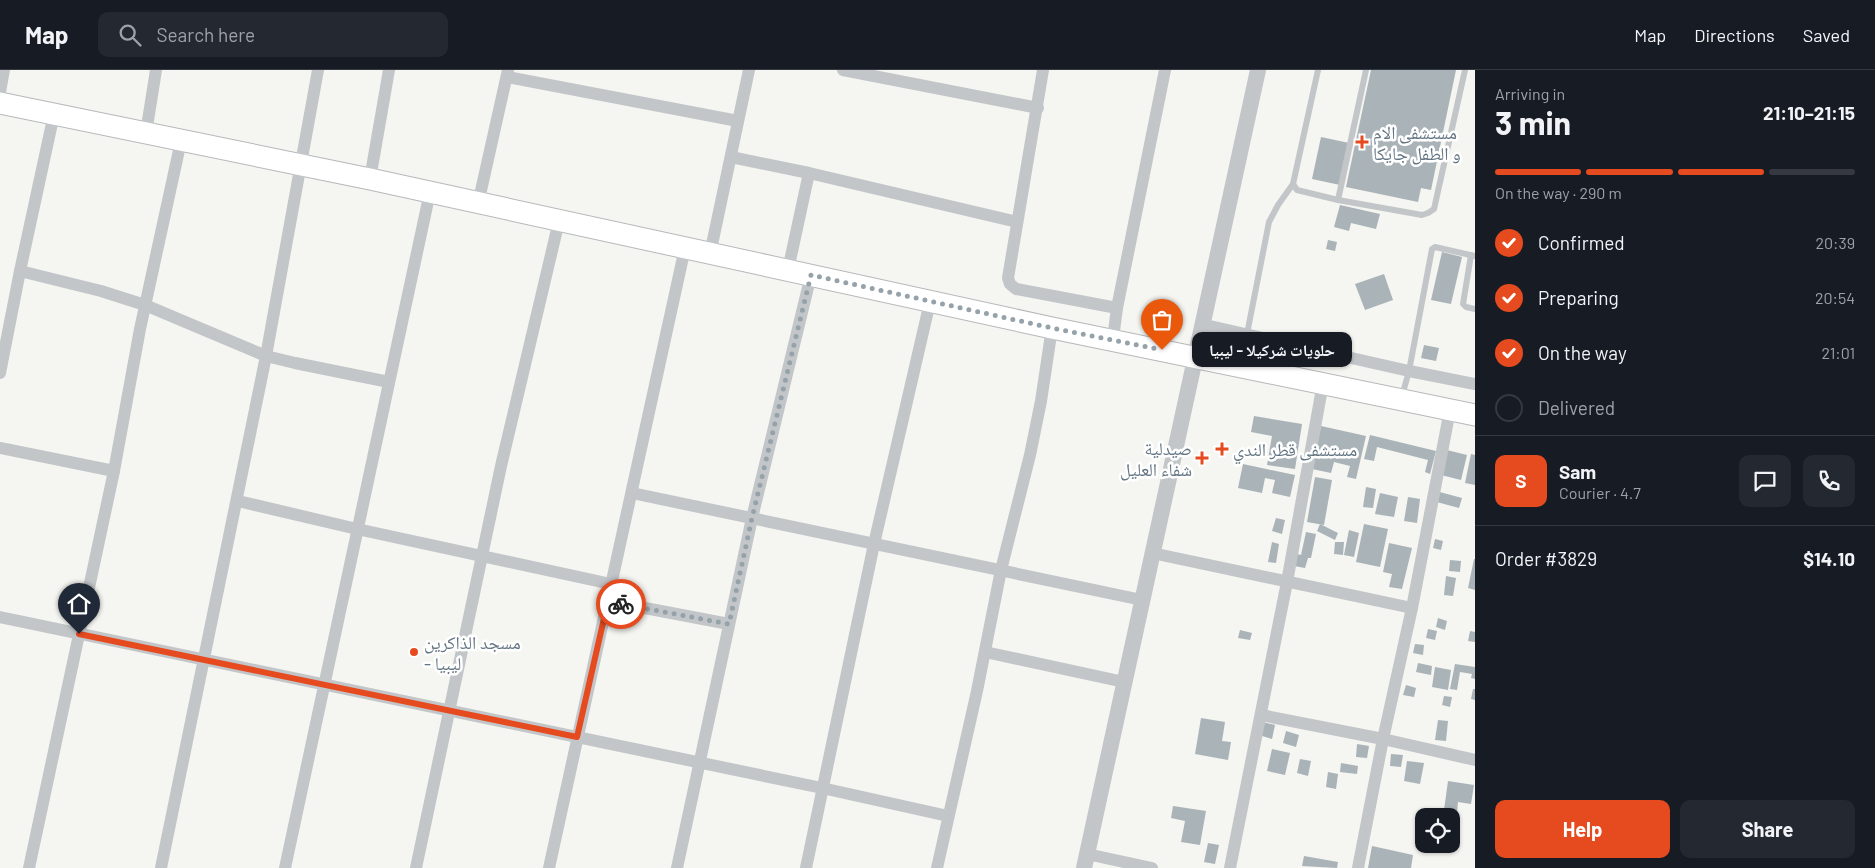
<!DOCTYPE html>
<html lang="en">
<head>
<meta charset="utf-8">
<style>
	body { margin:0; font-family:Barlow,"Noto Naskh Arabic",sans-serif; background:#242831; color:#f1f3f6; height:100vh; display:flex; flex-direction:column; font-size:19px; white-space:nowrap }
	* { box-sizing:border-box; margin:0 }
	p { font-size:16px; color:#9ea1a6 }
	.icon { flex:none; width:28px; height:28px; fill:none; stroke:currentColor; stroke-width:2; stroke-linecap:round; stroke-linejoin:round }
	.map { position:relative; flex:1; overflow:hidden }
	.details { display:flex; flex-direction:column; background:#171b24; width:400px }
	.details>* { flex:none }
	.tools { position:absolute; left:1415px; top:738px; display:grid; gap:10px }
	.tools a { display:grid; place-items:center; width:45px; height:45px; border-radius:10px; background:#171b24; box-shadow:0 1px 4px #0004; font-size:25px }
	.pin { position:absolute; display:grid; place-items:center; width:42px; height:42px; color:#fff; margin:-51px -21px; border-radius:50% 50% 50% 0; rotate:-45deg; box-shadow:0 0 5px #0007 }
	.pin .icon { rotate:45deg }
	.courier { position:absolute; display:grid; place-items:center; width:50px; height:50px; margin:-25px; border:4px solid #e64a1f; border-radius:50%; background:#fff; color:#222; box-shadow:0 1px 6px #0007 }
	.bubble { position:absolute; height:35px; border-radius:10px; background:#171b24; box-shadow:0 1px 4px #0004; font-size:16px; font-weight:700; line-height:35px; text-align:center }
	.overview em { font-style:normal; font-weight:700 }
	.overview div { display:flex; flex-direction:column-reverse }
	.overview { display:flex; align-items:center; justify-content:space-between; height:85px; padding:0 20px }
	h1 { font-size:32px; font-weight:700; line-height:38px }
	.bar { display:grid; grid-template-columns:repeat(4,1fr); gap:8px 5px; align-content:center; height:60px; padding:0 20px }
	.bar i { height:6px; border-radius:4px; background:#363941 }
	.bar .on { background:#e64a1f }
	.bar p { grid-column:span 4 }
	.line { display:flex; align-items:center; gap:12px; padding:0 20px; border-top:1px solid #363941 }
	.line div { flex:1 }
	.round { display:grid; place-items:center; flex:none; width:52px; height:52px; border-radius:10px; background:#242831 }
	ol { padding:0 20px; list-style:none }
	li { display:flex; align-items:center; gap:15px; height:55px }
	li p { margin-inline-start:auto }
	li .icon { padding:5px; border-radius:50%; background:#e64a1f; color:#fff; stroke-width:4 }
	li:last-child { color:#9ea1a6 }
	li i { width:28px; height:28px; border:2px solid #363941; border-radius:50% }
	.cta { display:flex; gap:10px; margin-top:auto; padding:10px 20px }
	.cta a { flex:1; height:58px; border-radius:10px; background:#e64a1f; color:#fff; font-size:20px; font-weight:700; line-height:58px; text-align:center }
	.cta a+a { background:#242831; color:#f1f3f6 }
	header { display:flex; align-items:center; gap:30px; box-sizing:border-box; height:70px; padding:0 25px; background:#171b24; border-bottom:1px solid #363941 }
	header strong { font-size:24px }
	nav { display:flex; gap:28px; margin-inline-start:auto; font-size:18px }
	.search { width:350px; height:45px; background:#242831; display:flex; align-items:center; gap:12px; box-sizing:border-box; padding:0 18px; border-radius:10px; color:#9ea1a6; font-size:19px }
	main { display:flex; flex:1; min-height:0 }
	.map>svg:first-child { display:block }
	.building { fill:#aab3b8 }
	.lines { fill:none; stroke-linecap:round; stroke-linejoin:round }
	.trunk-casing { stroke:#b5b8bb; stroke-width:23 }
	.service { stroke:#c2c6c9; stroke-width:6 }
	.minor { stroke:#c2c6c9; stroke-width:12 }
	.tertiary { stroke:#c2c6c9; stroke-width:16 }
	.trunk { stroke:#fff; stroke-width:21 }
	.done { stroke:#96a2aa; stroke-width:5; stroke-dasharray:0 9 }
	.route { stroke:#e64a1f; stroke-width:6 }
	.poi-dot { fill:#e64a1f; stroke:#fff; stroke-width:2 }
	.labels { text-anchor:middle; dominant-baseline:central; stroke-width:5; stroke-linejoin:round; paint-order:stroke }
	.poi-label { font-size:18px; fill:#637583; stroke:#fff; text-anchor:start }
</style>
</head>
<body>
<header>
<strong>Map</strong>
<div class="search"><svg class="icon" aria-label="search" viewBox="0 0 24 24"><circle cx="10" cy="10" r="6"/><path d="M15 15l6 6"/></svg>Search here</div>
<nav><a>Map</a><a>Directions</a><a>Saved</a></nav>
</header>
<main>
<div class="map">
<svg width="1475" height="798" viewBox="0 0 1475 798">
	<rect width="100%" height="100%" fill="#f5f5f1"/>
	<g class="building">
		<path d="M1371 0H1456L1431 120 1421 118 1418 132 1346 117Z"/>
		<path d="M1321 67 1349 73 1340 115 1312 109Z"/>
		<path d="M1340 135 1380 144 1376 159 1351 153 1349 161 1334 157Z"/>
		<path d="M1328 170 1337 172 1335 181 1326 179Z"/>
		<path d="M1442 182 1462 187 1451 234 1431 230Z"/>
		<path d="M1384 204 1393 230 1365 240 1355 214Z"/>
		<path d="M1424 275 1439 278 1436 291 1421 288Z"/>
		<path d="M1254 346 1302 354 1295 399 1267 395 1272 366 1251 362Z"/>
		<path d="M1321 356 1366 366 1356 409 1347 407 1350 396 1334 392 1331 403 1312 399Z"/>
		<path d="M1370 365 1436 381 1430 404 1425 402 1428 390 1377 377 1374 391 1364 389Z"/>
		<path d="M1447 380 1467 385 1461 410 1441 405Z"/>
		<path d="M1471 384 1475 385V415L1465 413Z"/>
		<path d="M1243 394 1295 405 1290 427 1272 423 1275 410 1265 408 1262 423 1238 418Z"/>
		<path d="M1315 407 1332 410 1324 455 1307 452Z"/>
		<path d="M1366 417 1376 419 1373 438 1363 437Z"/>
		<path d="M1436 421 1462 428 1459 438 1433 431Z"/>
		<path d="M1380 423 1398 427 1394 447 1375 444Z"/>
		<path d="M1408 427 1420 429 1417 453 1404 451Z"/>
		<path d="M1276 448 1285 450 1282 464 1272 461Z"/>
		<path d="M1320 454 1338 463 1335 470 1317 461Z"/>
		<path d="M1364 454 1388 459 1380 497 1356 492Z"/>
		<path d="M1349 460 1359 463 1354 487 1344 485Z"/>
		<path d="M1306 462 1316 464 1311 488H1308L1305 498 1294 496 1297 484 1301 485Z"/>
		<path d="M1435 469 1443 471 1441 480 1433 478Z"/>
		<path d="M1272 472 1279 474 1276 493 1268 492Z"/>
		<path d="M1335 472H1344L1343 485 1334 484Z"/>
		<path d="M1389 473 1412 478 1402 519 1389 517 1392 504 1383 502Z"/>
		<path d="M1474 489H1475V520L1468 518Z"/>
		<path d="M1450 490 1461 491 1460 502 1449 501Z"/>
		<path d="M1446 506 1456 508 1453 526 1444 525Z"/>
		<path d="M1438 548 1447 551 1445 560 1436 557Z"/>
		<path d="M1428 559 1437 561 1435 570 1426 568Z"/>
		<path d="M1240 560 1252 563 1250 570 1238 568Z"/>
		<path d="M1470 561 1475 562V572L1468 571Z"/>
		<path d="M1415 574 1424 575 1423 585 1413 583Z"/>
		<path d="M1418 593 1432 596 1431 605 1416 602Z"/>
		<path d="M1455 594 1475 597V609L1471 608 1472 604 1460 602 1457 620 1450 619Z"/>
		<path d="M1435 597 1451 600 1448 620 1432 617Z"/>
		<path d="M1406 615 1416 618 1414 627 1403 625Z"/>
		<path d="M1473 619H1475V630L1471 629Z"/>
		<path d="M1444 626 1452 627 1450 637 1442 635Z"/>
		<path d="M1201 648 1225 652 1222 671 1231 672 1228 690 1195 684Z"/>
		<path d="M1438 650 1448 651 1446 671 1435 670Z"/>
		<path d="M1262 652 1275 655 1272 669 1259 665Z"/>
		<path d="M1286 661 1299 665 1296 677 1283 673Z"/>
		<path d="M1357 674 1369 676 1367 688 1356 687Z"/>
		<path d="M1272 679 1290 683 1285 705 1267 701Z"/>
		<path d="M1391 684 1403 685 1401 697 1390 696Z"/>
		<path d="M1300 689 1311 691 1308 706 1297 703Z"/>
		<path d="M1407 691 1424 693 1420 714 1404 711Z"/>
		<path d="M1341 693 1358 696 1357 704 1340 702Z"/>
		<path d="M1328 702 1338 704 1336 719 1326 717Z"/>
		<path d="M1448 711 1474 715 1471 734 1458 732 1457 742 1444 740Z"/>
		<path d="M1173 736 1206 741 1200 775 1181 772 1185 751 1171 748Z"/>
		<path d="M1208 773 1219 775 1215 794 1204 792Z"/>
		<path d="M1372 776 1413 785 1411 798H1368Z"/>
		<path d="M1304 786 1338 792 1337 798 1302 796Z"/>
	</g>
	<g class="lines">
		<defs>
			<path id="trunk" d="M0 33 370 109 1052 258 1475 345"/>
		</defs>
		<use href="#trunk" class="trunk-casing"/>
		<g class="service">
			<path d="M1318 0 1293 114 1297 120 1338 130 1422 145 1428 143 1434 139 1465 0"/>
			<path d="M1338 130 1366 0"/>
			<path d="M1471 185 1463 234 1466 237 1475 239"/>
			<path d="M1247 264 1269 152 1278 135 1293 114"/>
			<path d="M1402 326 1409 301 1432 179 1435 177 1475 186"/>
		</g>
		<g class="minor">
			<path d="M843 0 1038 38"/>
			<path d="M1043 0 1008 208 1010 214 1016 219 1117 238"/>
			<path d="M507 7 738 51"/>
			<path d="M0 22 4 0"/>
			<path d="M146 63 156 0"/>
			<path d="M731 87 809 103 1017 152"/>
			<path d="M370 109 389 0"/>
			<path d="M478 134 508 0"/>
			<path d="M710 184 749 0"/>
			<path d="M788 200 809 103"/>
			<path d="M20 201 101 221 145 235 266 286 295 293 389 312"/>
			<path d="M1201 254 1409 301 1475 314"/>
			<path d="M1113 269 1117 238 1165 0"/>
			<path d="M0 303 20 201 54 44"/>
			<path d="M0 378 114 401"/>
			<path d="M632 423 1142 530"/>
			<path d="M238 431 357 459 611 514"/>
			<path d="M1152 483 1412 538"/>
			<path d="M608 531 729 554"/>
			<path d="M0 547 822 718 948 746"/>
			<path d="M985 582 1124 612"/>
			<path d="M1261 645 1383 669 1475 690"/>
			<path d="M1087 784 1152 798"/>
			<path d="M29 798 114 401 140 259 181 71"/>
			<path d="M161 798 266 286 318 0"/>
			<path d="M285 798 430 122"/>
			<path d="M416 798 501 396 559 151"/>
			<path d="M549 798 685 178"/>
			<path d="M677 798 752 448 811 205"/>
			<path d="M806 798 874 474 930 232"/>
			<path d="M937 798 977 621 1001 500 1030 385 1041 331 1052 258"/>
			<path d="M1230 798 1287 512 1323 313"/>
			<path d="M1358 798 1383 669 1412 538 1450 340"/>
		</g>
		<path class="tertiary" d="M1084 798 1258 0"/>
		<use href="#trunk" class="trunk"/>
	</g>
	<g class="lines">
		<path class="done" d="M621 534 729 554 752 448 811 205 1052 258 1162 280"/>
		<path class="route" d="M79 564 577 667 608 531 621 534"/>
	</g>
	<g class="poi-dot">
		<path d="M1359.5 64.5h5v5h5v5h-5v5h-5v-5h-5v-5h5z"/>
		<path d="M1219.5 371.5h5v5h5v5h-5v5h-5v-5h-5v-5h5z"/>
		<path d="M1199.5 380.5h5v5h5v5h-5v5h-5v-5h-5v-5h5z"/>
		<circle cx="414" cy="582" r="5"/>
	</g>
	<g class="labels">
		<g class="poi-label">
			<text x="1373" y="62">مستشفى الام<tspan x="1373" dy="21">و الطفل جايكا</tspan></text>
			<text x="1192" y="378" text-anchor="end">صيدلية<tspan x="1192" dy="21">شفاء العليل</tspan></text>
			<text x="1233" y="379">مستشفى قطر الندي</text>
			<text x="424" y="572">مسجد الذاكرين<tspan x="424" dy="21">- ليبيا</tspan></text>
		</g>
	</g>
</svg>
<div class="tools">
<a><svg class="icon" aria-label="locate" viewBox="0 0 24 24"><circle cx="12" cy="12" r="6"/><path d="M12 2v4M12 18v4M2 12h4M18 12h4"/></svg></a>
</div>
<div class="pin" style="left:1162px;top:280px;background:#ea580c"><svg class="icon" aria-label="bag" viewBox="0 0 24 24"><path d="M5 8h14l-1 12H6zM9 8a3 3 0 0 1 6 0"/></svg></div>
<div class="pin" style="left:79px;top:564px;background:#1f2937"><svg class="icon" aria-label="home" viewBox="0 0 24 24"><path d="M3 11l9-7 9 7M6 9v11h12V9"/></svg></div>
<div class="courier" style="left:621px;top:534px"><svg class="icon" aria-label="bike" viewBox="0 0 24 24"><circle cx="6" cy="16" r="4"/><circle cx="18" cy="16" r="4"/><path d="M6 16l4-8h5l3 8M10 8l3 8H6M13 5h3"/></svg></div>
<div class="bubble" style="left:1192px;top:262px;width:160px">حلويات شركيلا - ليبيا</div>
</div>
<section class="details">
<div class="overview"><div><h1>3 min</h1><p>Arriving in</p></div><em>21:10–21:15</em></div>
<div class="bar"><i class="on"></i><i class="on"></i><i class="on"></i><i></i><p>On the way · 290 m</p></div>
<ol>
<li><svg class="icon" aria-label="check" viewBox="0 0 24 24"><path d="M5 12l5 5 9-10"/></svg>Confirmed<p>20:39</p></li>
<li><svg class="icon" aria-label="check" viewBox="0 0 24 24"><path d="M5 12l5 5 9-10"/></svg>Preparing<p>20:54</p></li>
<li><svg class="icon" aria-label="check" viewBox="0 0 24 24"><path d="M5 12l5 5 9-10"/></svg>On the way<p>21:01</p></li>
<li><i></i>Delivered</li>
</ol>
<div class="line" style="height:90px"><b class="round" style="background:#e64a1f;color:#fff">S</b><div><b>Sam</b><p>Courier · 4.7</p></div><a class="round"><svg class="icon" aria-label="chat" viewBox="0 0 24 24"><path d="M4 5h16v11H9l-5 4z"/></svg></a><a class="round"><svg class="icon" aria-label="phone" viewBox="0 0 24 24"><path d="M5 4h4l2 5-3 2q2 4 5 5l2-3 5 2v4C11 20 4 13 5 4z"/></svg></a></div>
<div class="line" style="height:65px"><div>Order #3829</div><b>$14.10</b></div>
<div class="cta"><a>Help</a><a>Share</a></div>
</section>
</main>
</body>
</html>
